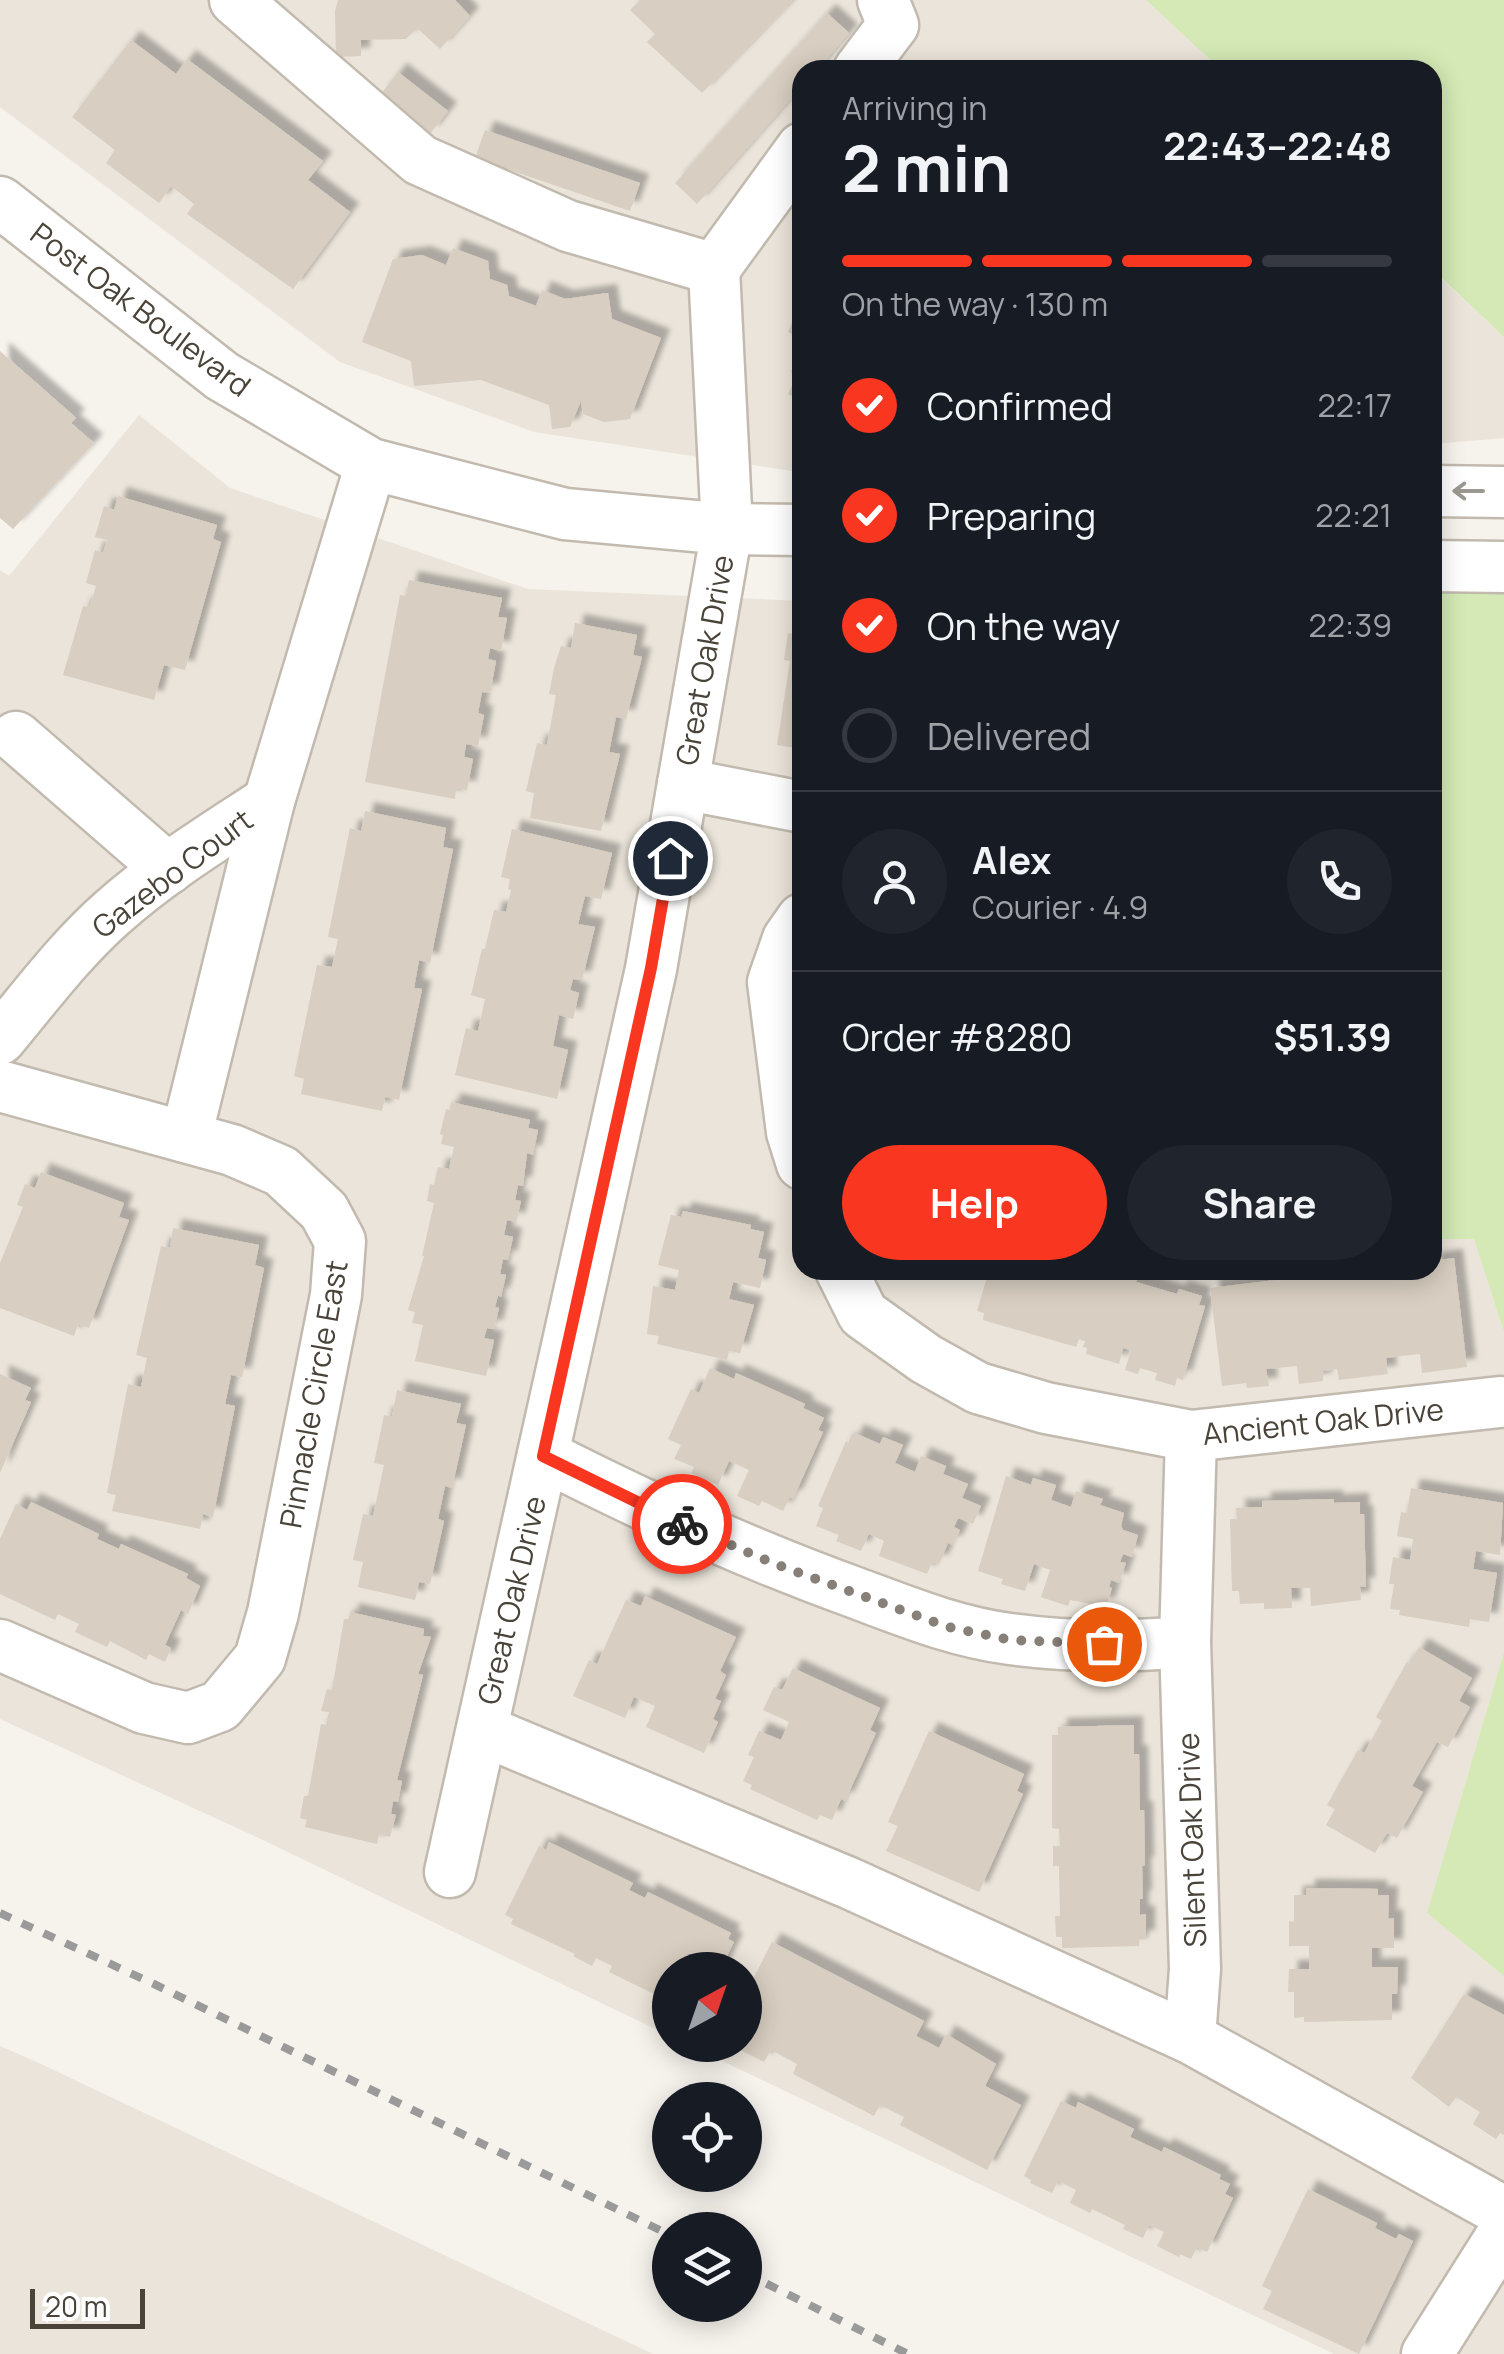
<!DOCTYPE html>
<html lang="en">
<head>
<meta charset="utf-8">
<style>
	body { margin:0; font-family:Manrope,sans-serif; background:#20242c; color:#f1f3f6; height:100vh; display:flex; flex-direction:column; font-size:38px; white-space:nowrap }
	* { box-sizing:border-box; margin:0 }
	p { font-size:32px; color:#9ea1a6 }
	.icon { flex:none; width:55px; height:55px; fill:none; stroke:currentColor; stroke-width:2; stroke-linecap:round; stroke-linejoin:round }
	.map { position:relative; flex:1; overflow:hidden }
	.sheet { position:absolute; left:792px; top:60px; width:650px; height:1220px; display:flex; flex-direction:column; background:#171b24; border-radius:30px; box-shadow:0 5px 25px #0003 }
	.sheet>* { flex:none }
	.needle { width:65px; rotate:40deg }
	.fabs { position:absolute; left:652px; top:1952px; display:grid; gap:20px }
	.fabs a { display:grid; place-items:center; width:110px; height:110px; border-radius:50%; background:#171b24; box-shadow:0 5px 25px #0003; font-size:50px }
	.scale { position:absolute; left:30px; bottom:25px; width:115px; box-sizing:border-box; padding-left:10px; border:5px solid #4a4339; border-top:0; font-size:28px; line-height:35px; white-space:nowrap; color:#4a4339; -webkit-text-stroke:8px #fff; paint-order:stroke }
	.pin { position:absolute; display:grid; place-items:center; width:85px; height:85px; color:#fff; margin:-42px; border:5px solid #fff; border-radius:50%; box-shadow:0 2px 10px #0007 }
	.courier { position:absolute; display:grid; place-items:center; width:100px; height:100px; margin:-50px; border:8px solid #f93620; border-radius:50%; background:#fff; color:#222; box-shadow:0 2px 12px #0007 }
	.headline em { font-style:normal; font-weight:700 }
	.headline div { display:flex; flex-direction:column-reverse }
	.headline { display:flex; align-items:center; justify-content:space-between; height:170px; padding:0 50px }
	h1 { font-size:65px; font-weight:700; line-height:75px }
	.bar { display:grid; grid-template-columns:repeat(4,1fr); gap:15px 10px; align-content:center; height:120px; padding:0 50px }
	.bar i { height:12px; border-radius:8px; background:#363941 }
	.bar .current { background:#f93620 }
	.bar p { grid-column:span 4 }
	.line { display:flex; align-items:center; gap:25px; padding:0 50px; border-top:2px solid #363941 }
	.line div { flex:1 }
	.round { display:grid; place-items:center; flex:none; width:105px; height:105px; border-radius:52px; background:#20242c }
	ol { padding:0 50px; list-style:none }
	li { display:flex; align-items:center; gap:30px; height:110px }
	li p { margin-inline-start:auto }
	li .icon { padding:10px; border-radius:50%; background:#f93620; color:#fff; stroke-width:4 }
	li:last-child { color:#9ea1a6 }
	li i { width:55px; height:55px; border:5px solid #363941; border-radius:50% }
	.button { display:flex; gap:20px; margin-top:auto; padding:20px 50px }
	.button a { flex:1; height:115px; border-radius:60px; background:#f93620; color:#fff; font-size:40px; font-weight:700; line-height:115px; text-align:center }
	.button a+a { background:#20242c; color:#f1f3f6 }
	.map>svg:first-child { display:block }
	.residential { fill:#eae4da }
	.green { fill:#d4e9b5 }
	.building { fill:#d8cec1; filter:url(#shadow) }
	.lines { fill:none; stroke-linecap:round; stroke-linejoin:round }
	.minor-casing { stroke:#c2baae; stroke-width:55 }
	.minor { stroke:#fff; stroke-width:50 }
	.rail { stroke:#9a9a9a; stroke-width:8; stroke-dasharray:12 12; stroke-linecap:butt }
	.oneway { stroke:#9b9892 }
	.done { stroke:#868078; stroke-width:10; stroke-dasharray:0 18 }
	.route { stroke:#f93620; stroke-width:12 }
	.labels { text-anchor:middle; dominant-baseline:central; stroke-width:8; stroke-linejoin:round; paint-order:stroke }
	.street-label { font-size:30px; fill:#4a4339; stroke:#fff }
</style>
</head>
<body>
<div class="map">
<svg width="1504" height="2354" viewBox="0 0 1504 2354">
	<defs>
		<filter id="shadow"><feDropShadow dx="9" dy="-9" stdDeviation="2.5" flood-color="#0004"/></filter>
	</defs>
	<rect width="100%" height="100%" fill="#f6f2ec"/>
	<g class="residential">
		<path d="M0 0H1146L1221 70H802V471H792L534 432 340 362 0 107Z"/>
		<path d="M1432 270 1504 337V438L1433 444Z"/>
		<path d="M139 415 230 488 528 589 802 601V1270H1432L1433 1239 1474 1238 1504 1332V1652L1427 1913 1504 1976V2354H1334L689 2045H745V1970H670V2036L265 1841 0 1719V570L9 576Z"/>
		<path d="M0 2046 41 2064 653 2354H0Z"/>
	</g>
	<g class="green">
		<path d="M1146 0H1504V337L1433 270 1432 70H1221Z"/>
		<path d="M1432 584H1504V1332L1474 1239H1433Z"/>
		<path d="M1504 1652V1976L1427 1913Z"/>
	</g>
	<g class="building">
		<path d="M338 0H455L470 16 440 49 417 28 406 39 361 40V56L336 57 335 11Z"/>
		<path d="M640 0H793L702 93 647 42 655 34 630 10Z"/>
		<path d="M827 13 849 33 817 70H802V86L697 204 675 183Z"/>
		<path d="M131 40 176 74 187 59 323 161 308 180 350 212 293 289 187 214 194 204 171 186 159 203 106 163 115 150 72 117Z"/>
		<path d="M398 72 448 111 430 134 380 95Z"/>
		<path d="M485 130 640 183 630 211 475 158Z"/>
		<path d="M802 165V210L800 213 778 193Z"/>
		<path d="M453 248 488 261 490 279 507 285 509 296 536 306 542 290 565 299 608 293 612 319 661 338 630 419 604 422 583 414 581 401 570 427 552 429 549 405 481 380 414 386 411 361 362 342 393 259 422 255 446 265Z"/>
		<path d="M796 313 802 316V339L788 332Z"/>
		<path d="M802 346V400L788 394 797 375 791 372Z"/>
		<path d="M0 351 76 418 71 423 94 443 13 529 0 518Z"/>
		<path d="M118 496 217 525 213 539 221 542 185 670 164 665 154 700 63 675 83 606 90 607 96 586 86 583 95 550 103 553 107 540 95 537 104 506 114 510Z"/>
		<path d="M409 580 502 598 498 617 507 618 501 651 490 648 488 659 496 661 490 693 482 692 478 713 484 715 478 746 466 744 464 757 473 759 467 790 456 788 455 799 365 782 400 595 406 596Z"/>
		<path d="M575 623 637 635 633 655 642 657 626 719 616 717 609 752 620 754 601 831 530 818 534 793 526 791 537 743 547 745 556 695 549 694 554 668 561 646 571 648Z"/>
		<path d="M788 633 802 636V749L777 745 790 661 784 660Z"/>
		<path d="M365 811 446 828 443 847 453 849 430 963 419 960 414 988 422 989 399 1100 385 1097 382 1111 301 1094 304 1079 294 1076 317 965 332 967 338 939 328 937 350 828 361 831Z"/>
		<path d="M512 829 612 853 601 899 585 896 578 924 595 927 582 980 573 979 570 990 579 993 573 1019 559 1015 553 1046 568 1050 557 1099 455 1075 466 1028 478 1031 485 999 471 995 482 949H485L494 910 506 912 511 890 508 889 510 879 501 877Z"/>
		<path d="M451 1102 530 1120 528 1128 538 1130 533 1155 527 1153 523 1186 518 1185 515 1200 521 1201 516 1222 507 1220 504 1235 513 1237 508 1260 503 1259 500 1274 506 1275 501 1297 498 1295 495 1307 499 1308 494 1329 487 1328 484 1338 494 1340 486 1376 415 1361 423 1325 412 1323 415 1312 408 1310 424 1256H422L434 1203 427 1201 430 1184 434 1185 438 1167 449 1169 454 1147 441 1144 443 1135 440 1134 446 1109 450 1110Z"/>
		<path d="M41 1172 124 1203 119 1217 129 1220 89 1328 78 1324 74 1336 0 1308V1263L23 1207 17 1205 25 1184 35 1188Z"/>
		<path d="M683 1211 751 1225 750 1229 764 1232 758 1258 766 1260 760 1288 733 1282 729 1299 754 1305 740 1353 729 1351 727 1360 657 1344 659 1336 647 1334 653 1286 675 1290 679 1270 658 1265 671 1215 681 1217Z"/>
		<path d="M173 1228 259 1245 255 1265 264 1268 242 1377 231 1375 225 1404 235 1406 213 1517 203 1514 200 1529 112 1511 116 1495 107 1493 128 1384 141 1387 147 1358 136 1355 161 1246 170 1248Z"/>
		<path d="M1454 1258 1467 1367 1422 1373 1420 1354 1386 1358 1388 1374 1339 1380 1337 1369 1323 1371V1381L1299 1384 1297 1366 1266 1369 1269 1386 1247 1388 1246 1383 1222 1386 1210 1288 1359 1270H1432V1261Z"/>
		<path d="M989 1270H1099L1111 1274 1112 1270H1124L1138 1274 1136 1282 1177 1294 1179 1289 1202 1296 1199 1305 1205 1306 1183 1380 1177 1378 1175 1386 1155 1380 1157 1373 1140 1368 1138 1374 1125 1370 1131 1350 1123 1348 1119 1364 1086 1354 1087 1348 1083 1347 1085 1341 1079 1339 1076 1347 983 1320 984 1313 977 1311Z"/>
		<path d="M710 1368 734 1379 736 1373 805 1404 803 1408 824 1418 818 1430 823 1432 793 1499 790 1497 783 1511 762 1501 759 1506 737 1496 749 1470 729 1461 718 1485 691 1473 694 1467 674 1459 681 1445 668 1439 691 1389 699 1393Z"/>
		<path d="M0 1374 31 1388 25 1400 31 1402 0 1473Z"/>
		<path d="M397 1390 461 1404 456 1423 466 1425 452 1488 445 1486 438 1519 444 1521 430 1584 419 1582 415 1600 358 1587 363 1562 353 1560 363 1514 373 1516 384 1465 374 1463 384 1415 392 1417Z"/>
		<path d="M855 1433 880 1444 883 1437 903 1445 895 1463 915 1472 921 1456 946 1466 943 1474 968 1484 962 1498 981 1506 973 1524 958 1518 954 1527 960 1530 953 1545 948 1543 939 1564 932 1562 927 1574 879 1556 884 1541 869 1534 861 1551 836 1541 839 1535 816 1526 823 1508 818 1506 846 1441 850 1444Z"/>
		<path d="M1006 1476 1031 1485 1033 1478 1056 1485 1051 1500 1071 1507 1076 1491 1103 1499 1100 1505 1124 1513 1121 1526 1123 1530 1138 1535 1132 1557 1123 1554 1120 1562 1126 1563 1119 1583 1111 1580 1109 1587 1112 1588 1106 1607 1070 1600 1068 1606 1041 1597 1050 1570 1034 1564 1025 1591 1001 1584 1003 1579 978 1571Z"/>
		<path d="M1411 1488 1503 1503 1500 1555 1476 1551 1473 1569 1497 1573 1489 1622 1470 1619 1469 1627 1399 1615 1400 1610 1390 1609 1394 1584H1389L1393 1557 1410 1560 1413 1539 1397 1536 1401 1512 1407 1513Z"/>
		<path d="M1334 1499V1503L1360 1502V1514H1364L1366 1587 1360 1586 1361 1600 1311 1606 1310 1588H1291L1292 1608 1264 1609V1603L1240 1604 1239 1591H1232L1230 1519H1237L1236 1508 1262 1507V1501Z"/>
		<path d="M31 1502 99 1534 97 1539 119 1549 121 1544 188 1574 186 1578 200 1586 188 1614 181 1610 165 1645 171 1648 165 1662 149 1654 146 1660 110 1641 107 1647 75 1632 79 1624 58 1614 55 1620 0 1594V1539L16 1504 27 1510Z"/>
		<path d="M645 1596 736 1637 720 1671 726 1675 715 1699 721 1701 713 1719 718 1722 704 1753 646 1727 655 1706 634 1697 625 1718 573 1696 589 1660 597 1664 626 1600 641 1606Z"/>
		<path d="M350 1612 424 1629 423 1636 431 1637 418 1674 423 1675 397 1780 402 1781 398 1802 393 1801 391 1814 396 1815 390 1837 379 1834 377 1844 305 1827 307 1820 300 1818 304 1796H308L321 1724 326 1725 329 1712 321 1711 327 1689 332 1690 344 1619H349Z"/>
		<path d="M1419 1647 1472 1678 1459 1701 1470 1707 1448 1747 1437 1742 1412 1786 1423 1792 1397 1838 1387 1833 1375 1853 1326 1825 1335 1809 1327 1805 1358 1750 1364 1753 1382 1721 1376 1717 1407 1662 1409 1664Z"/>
		<path d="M793 1668 880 1708 870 1730 876 1733 845 1801 841 1799 832 1820 820 1815 817 1820 750 1789 752 1785 743 1781 754 1757 748 1755 759 1731 781 1740 789 1722 763 1710 774 1687 782 1690Z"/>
		<path d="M1134 1725V1754H1139L1140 1810H1144L1145 1866H1142L1143 1899H1140V1915L1146 1914V1939H1139V1946L1062 1948V1937H1056L1055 1916H1060L1059 1866H1053V1846H1060L1059 1829 1052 1828V1735H1058V1727Z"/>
		<path d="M929 1731 1024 1774 1017 1791 1023 1794 979 1892 886 1851 898 1826 888 1822Z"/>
		<path d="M549 1842 633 1883 629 1890 645 1898 648 1892 731 1933 728 1939 734 1942 720 1970H670V1999L660 1993 658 1996 609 1972 612 1966 596 1958 592 1966 573 1956 575 1954 511 1924 513 1919 505 1915 539 1846 546 1850Z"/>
		<path d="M1306 1888 1378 1889V1895H1389L1388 1919 1394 1918V1948H1372V1967H1398L1397 1994H1392V2020L1304 2022V2017L1294 2018V1992H1288L1289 1969H1309V1946H1289V1921L1294 1922V1895H1306Z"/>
		<path d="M772 1942 924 2021 916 2036 939 2048 946 2034 996 2064 985 2086 1021 2105 987 2170 900 2125 904 2117 880 2105 874 2116 793 2074 797 2064 771 2050 764 2062 730 2045H745V1995Z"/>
		<path d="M1464 1994 1504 2015V2135L1500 2133 1496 2139 1473 2124 1480 2112 1456 2097 1449 2107 1411 2078Z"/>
		<path d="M1061 2101 1076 2108 1078 2102 1134 2129 1130 2137 1162 2152 1164 2147 1221 2175 1219 2179 1230 2184 1225 2194 1233 2198 1207 2252 1197 2247 1191 2259 1180 2254 1179 2257 1157 2246 1164 2232 1149 2225 1143 2238 1123 2229 1125 2225 1092 2209 1090 2213 1070 2203 1076 2190 1058 2181 1052 2193 1030 2183 1031 2180 1024 2176Z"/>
		<path d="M1308 2189 1377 2223 1375 2228 1396 2239 1399 2234 1413 2241 1359 2354 1263 2309 1272 2291 1262 2286Z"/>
	</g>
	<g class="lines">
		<defs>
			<g id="minor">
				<path d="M235 0 420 160 568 226 714 269 727 529 651 969 450 1872"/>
				<path d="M859 70 893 25 883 0"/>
				<path d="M0 202 222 376 371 464 565 514 727 529 802 530"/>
				<path d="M714 269 802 148"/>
				<path d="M1432 491 1504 492"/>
				<path d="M1432 566 1504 567"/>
				<path d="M16 737 168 869"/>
				<path d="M683 784 802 807"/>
				<path d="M802 919 788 939 773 982 792 1132 802 1164"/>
				<path d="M0 1039C36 996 70 950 112 913 160 870 216 836 269 801"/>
				<path d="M0 1086 232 1150 281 1171 324 1211 340 1241 336 1295 273 1613 260 1658 220 1706 188 1718 144 1708 0 1645"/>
				<path d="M186 1137 269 801 371 464"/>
				<path d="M841 1270 863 1314 926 1359 978 1388 1046 1408 1191 1436 1500 1402"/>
				<path d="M543 1455C645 1507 748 1554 856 1593 907 1612 956 1632 1010 1639 1067 1647 1127 1647 1185 1642"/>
				<path d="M482 1730 849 1883 1190 2038 1504 2212"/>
				<path d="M1190 2038 1195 1969 1185 1642 1191 1436"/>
				<path d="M1427 2354 1504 2232"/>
			</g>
		</defs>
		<use href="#minor" class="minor-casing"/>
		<use href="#minor" class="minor"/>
		<g class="rail">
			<path d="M0 1913 154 1984 670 2235"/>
			<path d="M745 2273 908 2354"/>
		</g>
	</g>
	<defs><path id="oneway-shaft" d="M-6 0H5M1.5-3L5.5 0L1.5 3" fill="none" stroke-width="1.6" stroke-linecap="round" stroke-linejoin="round" transform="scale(2.5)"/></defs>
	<use class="oneway" href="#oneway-shaft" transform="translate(1468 491) rotate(-180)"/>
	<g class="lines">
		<path class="done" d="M682 1524 775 1564 948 1627 1011 1640 1104 1644"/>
		<path class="route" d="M670 858 651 968 543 1456 682 1524"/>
	</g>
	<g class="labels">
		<g class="street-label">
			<text transform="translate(141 309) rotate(37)">Post Oak Boulevard</text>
			<text transform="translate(704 660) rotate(-80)">Great Oak Drive</text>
			<text transform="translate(172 873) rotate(-37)">Gazebo Court</text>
			<text transform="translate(313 1394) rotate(-80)">Pinnacle Circle East</text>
			<text transform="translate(1323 1421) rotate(-6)">Ancient Oak Drive</text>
			<text transform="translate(511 1600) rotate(-77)">Great Oak Drive</text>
			<text transform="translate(1191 1840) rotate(-92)">Silent Oak Drive</text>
		</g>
	</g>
</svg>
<div class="fabs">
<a><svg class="needle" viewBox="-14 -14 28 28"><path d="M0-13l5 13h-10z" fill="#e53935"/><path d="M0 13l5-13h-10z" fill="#9ea1a6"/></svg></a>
<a><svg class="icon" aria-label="locate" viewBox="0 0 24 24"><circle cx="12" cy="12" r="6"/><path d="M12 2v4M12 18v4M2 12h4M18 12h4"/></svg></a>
<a><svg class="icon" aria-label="layers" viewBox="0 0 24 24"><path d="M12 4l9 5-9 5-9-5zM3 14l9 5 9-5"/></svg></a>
</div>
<div class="scale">20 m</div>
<div class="pin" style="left:1104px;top:1644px;background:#ea580c"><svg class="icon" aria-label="bag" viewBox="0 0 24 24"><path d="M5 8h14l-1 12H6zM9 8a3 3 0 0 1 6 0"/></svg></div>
<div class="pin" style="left:670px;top:858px;background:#1f2937"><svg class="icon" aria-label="home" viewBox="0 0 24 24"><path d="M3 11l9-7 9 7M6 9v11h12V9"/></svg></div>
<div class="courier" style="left:682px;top:1524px"><svg class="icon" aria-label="bike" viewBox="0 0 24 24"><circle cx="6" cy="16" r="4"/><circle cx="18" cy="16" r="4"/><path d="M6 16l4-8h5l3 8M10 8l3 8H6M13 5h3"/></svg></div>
<section class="sheet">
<div class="headline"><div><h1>2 min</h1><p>Arriving in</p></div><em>22:43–22:48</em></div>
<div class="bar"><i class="current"></i><i class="current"></i><i class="current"></i><i></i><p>On the way · 130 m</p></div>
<ol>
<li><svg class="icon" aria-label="check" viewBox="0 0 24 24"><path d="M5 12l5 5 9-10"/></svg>Confirmed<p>22:17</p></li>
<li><svg class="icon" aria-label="check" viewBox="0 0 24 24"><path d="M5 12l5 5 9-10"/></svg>Preparing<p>22:21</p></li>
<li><svg class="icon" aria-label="check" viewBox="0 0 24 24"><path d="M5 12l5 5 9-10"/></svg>On the way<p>22:39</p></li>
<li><i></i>Delivered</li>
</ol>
<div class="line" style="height:180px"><a class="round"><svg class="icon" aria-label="person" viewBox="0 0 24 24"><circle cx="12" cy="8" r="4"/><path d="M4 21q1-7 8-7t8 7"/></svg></a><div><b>Alex</b><p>Courier · 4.9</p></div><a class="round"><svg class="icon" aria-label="phone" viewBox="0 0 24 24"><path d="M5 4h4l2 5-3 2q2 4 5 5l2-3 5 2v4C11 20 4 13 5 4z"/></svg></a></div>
<div class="line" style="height:130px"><div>Order #8280</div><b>$51.39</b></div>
<div class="button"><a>Help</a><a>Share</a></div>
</section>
</div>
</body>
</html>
